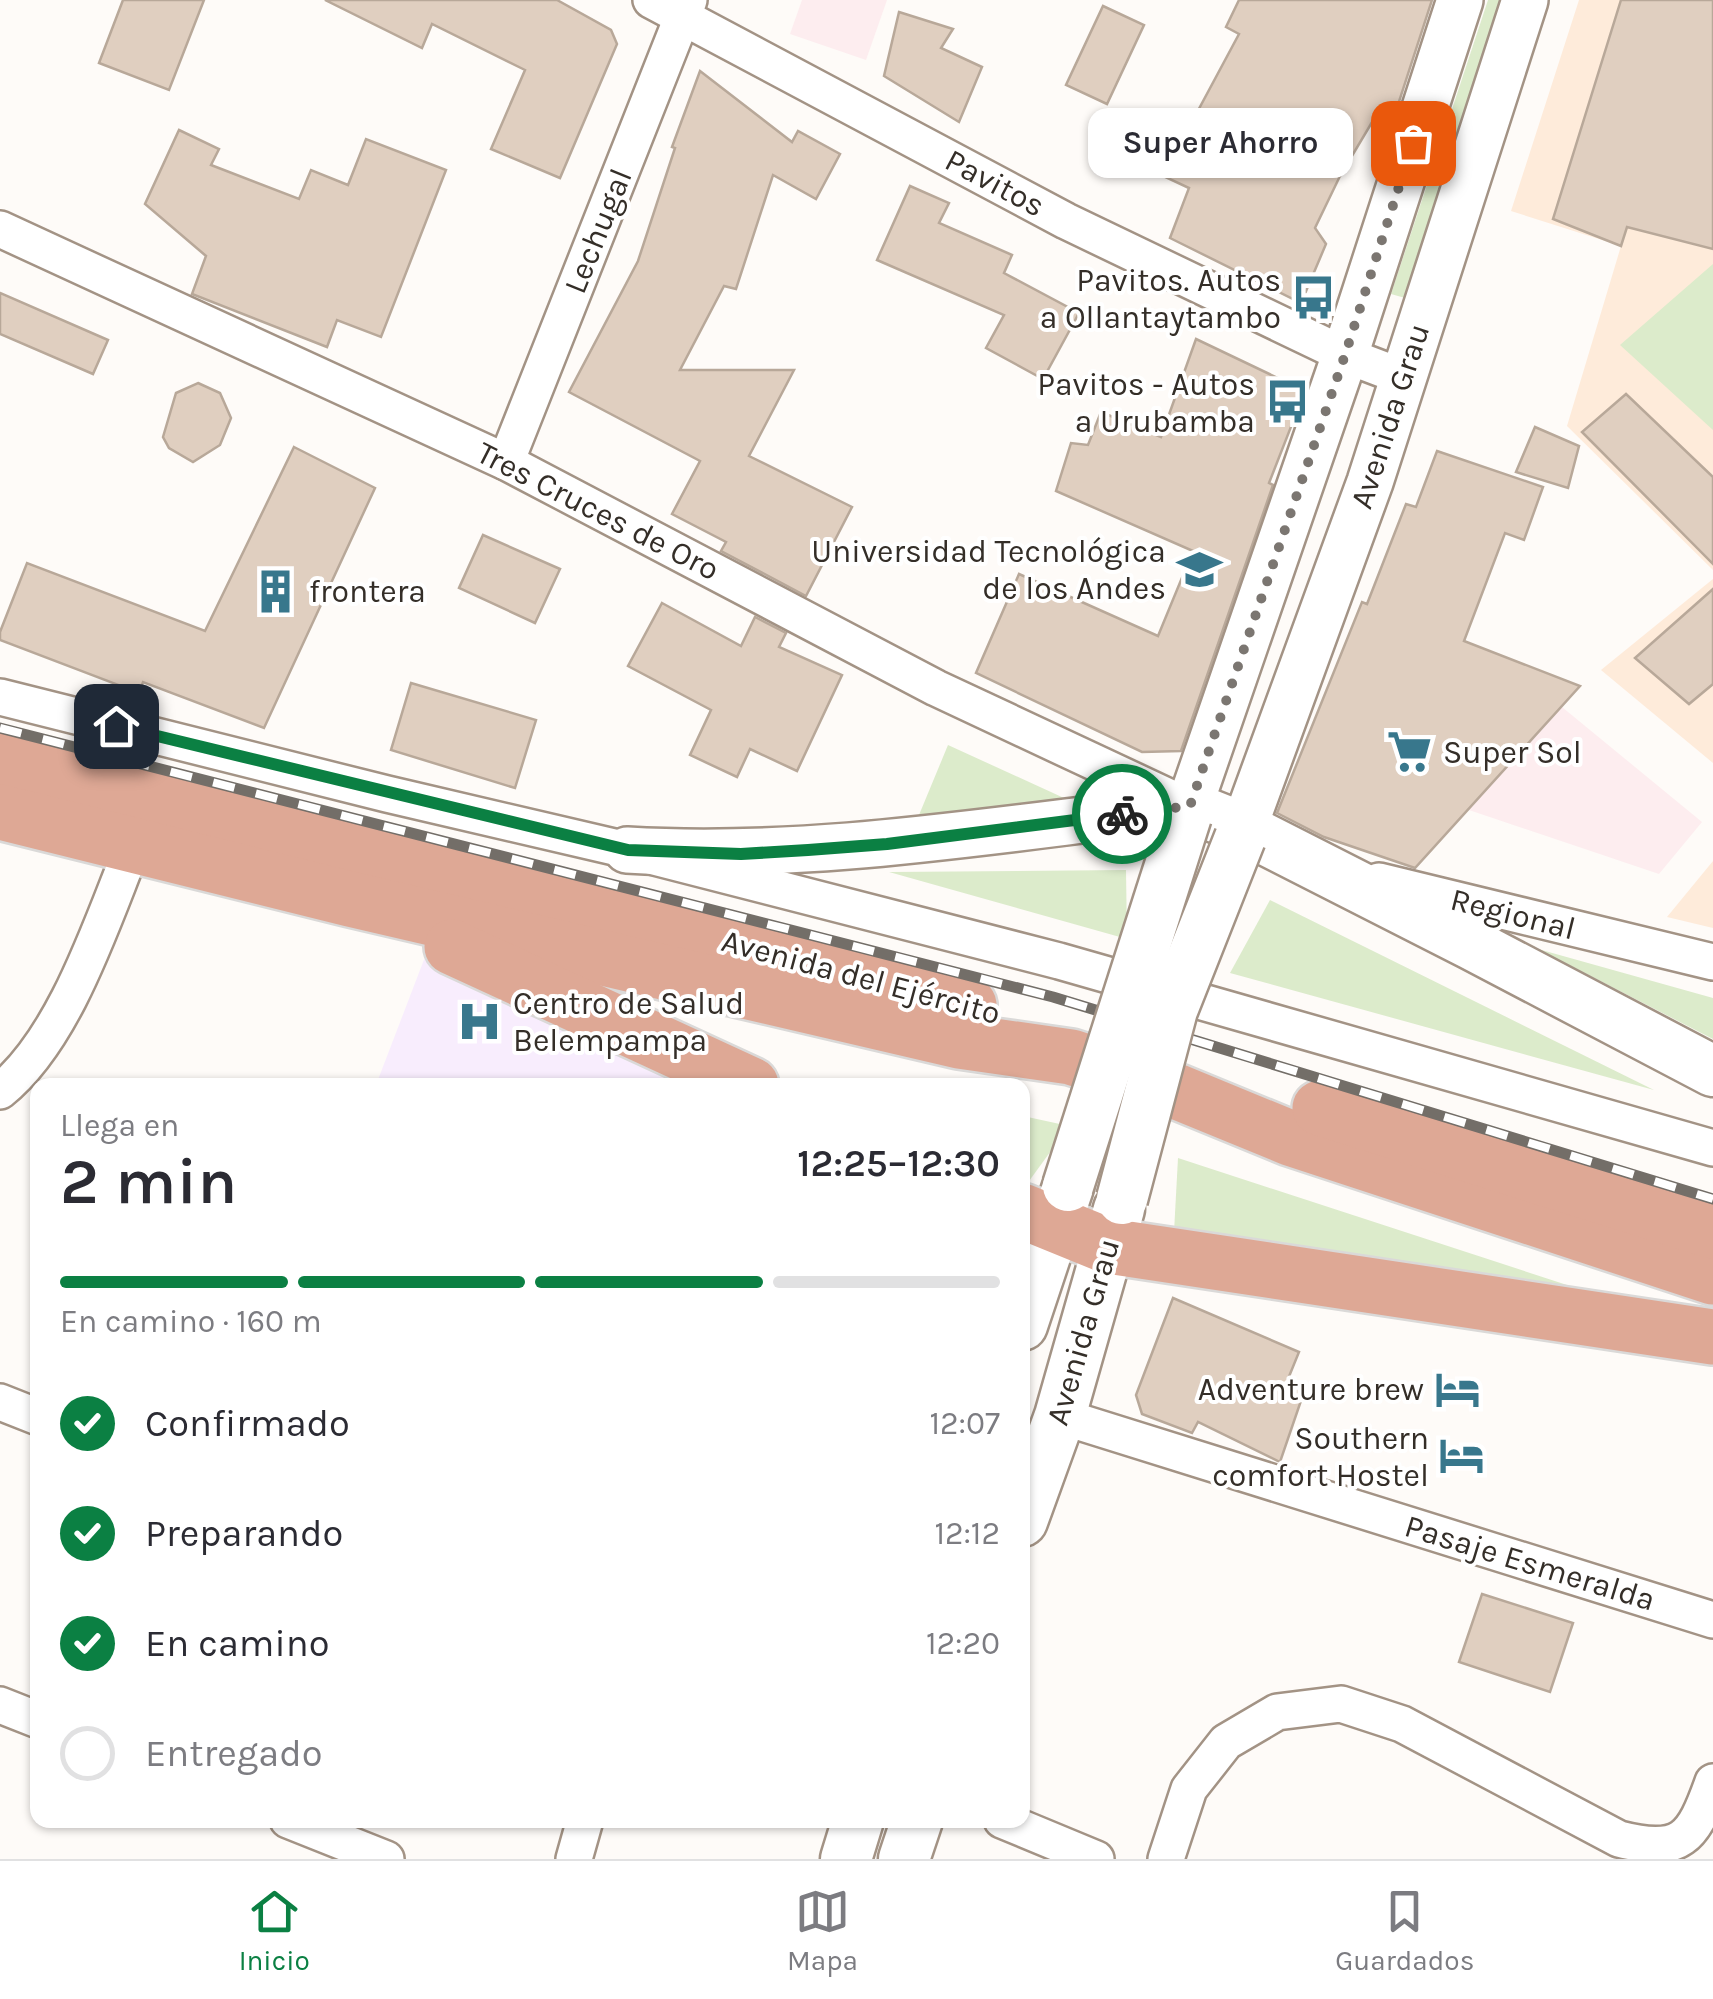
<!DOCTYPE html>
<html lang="es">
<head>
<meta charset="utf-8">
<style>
	body { margin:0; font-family:Karla,sans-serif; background:#f2f2f3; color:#2b2b33; height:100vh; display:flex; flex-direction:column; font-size:38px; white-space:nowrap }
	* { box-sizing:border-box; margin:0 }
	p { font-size:32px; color:#7c7c81 }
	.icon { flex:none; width:55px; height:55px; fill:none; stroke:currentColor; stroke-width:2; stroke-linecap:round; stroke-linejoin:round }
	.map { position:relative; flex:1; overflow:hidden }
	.drawer { position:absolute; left:30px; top:1078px; width:1000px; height:750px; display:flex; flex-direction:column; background:#fff; border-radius:20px; box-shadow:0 2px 8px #0004 }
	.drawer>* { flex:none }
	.pin { position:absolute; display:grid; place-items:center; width:85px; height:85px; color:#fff; margin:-42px; border-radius:20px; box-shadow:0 5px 15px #0006 }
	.courier { position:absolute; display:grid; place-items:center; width:100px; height:100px; margin:-50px; border:8px solid #0b8043; border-radius:50%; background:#fff; color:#222; box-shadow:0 2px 12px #0007 }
	.bubble { position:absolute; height:70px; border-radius:20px; background:#fff; box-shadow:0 2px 8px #0004; font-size:32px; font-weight:600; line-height:70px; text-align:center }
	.head em { font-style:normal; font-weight:600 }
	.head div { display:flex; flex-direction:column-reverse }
	.head { display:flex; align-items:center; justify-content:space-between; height:170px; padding:0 30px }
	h1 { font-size:65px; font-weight:600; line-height:75px }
	.bar { display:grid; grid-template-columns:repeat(4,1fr); gap:15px 10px; align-content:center; height:120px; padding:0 30px }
	.bar i { height:12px; border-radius:8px; background:#e1e1e2 }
	.bar .on { background:#0b8043 }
	.bar p { grid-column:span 4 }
	ol { padding:0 30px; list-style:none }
	li { display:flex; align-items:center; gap:30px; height:110px }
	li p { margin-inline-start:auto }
	li .icon { padding:10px; border-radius:50%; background:#0b8043; color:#fff; stroke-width:4 }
	li:last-child { color:#7c7c81 }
	li i { width:55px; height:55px; border:5px solid #e1e1e2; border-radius:50% }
	.dock { display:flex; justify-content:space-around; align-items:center; height:140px; border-top:2px solid #e1e1e2; background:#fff; font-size:28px; color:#7c7c81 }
	.dock a { display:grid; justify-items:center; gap:5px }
	.dock .on { color:#0b8043 }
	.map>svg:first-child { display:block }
	.built { fill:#feebda }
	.industrial { fill:#fdedef }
	.medical { fill:#f8edfd }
	.green { fill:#dcebcb }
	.building { fill:#e0cfc0; stroke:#b8a899; stroke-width:2.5 }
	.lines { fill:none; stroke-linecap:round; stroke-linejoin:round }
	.minor-casing { stroke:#a39385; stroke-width:40 }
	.tertiary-casing { stroke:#a39385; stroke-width:50 }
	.secondary-casing { stroke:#a39385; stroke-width:55 }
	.primary-casing { stroke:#dad9d8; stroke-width:60 }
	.minor { stroke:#fff; stroke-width:35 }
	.tertiary { stroke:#fff; stroke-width:45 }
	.secondary { stroke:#fff; stroke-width:50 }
	.primary { stroke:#dea895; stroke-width:55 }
	.rail-casing { stroke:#736e68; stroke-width:11 }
	.rail { stroke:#fff; stroke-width:8; stroke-dasharray:22; stroke-linecap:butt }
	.secondary-bridge-casing { stroke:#a39385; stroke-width:55; stroke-linecap:butt }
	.secondary-bridge { stroke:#fff; stroke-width:50 }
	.done { stroke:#7b7671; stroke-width:10; stroke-dasharray:0 18 }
	.route { stroke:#0b8043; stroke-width:12 }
	.labels { text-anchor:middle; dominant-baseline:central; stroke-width:8; stroke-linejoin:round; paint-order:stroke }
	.street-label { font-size:32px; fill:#342e28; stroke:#fff }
	.poi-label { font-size:32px; fill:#342e28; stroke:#fff; text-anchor:end }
</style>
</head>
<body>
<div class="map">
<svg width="1713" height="1859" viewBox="0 0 1713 1859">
	<rect width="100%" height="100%" fill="#fefbf8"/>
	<g class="built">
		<path d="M1579 0H1713V570L1567 426 1621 246 1511 211Z"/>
		<path d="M1713 579V763L1601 670Z"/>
		<path d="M1713 861V928L1667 917Z"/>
	</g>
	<g class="industrial">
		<path d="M802 0H887L866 60 790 34Z"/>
		<path d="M1551 698 1702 822 1659 874 1460 807Z"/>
	</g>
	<path class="medical" d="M425 957 696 1085H376Z"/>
	<g class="green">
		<path d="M1488 0H1504L1405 298 1391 294Z"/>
		<path d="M1713 264V430L1620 345Z"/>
		<path d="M948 745 1088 809 919 815Z"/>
		<path d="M1126 870 1127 939 889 872Z"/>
		<path d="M1270 900 1654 1090 1230 973Z"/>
		<path d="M1538 949 1713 998V1039Z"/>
		<path d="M1023 1116 1069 1126 1024 1188 1023 1187Z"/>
		<path d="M1178 1158 1650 1312 1174 1232Z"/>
	</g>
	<g class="building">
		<path d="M123 0H204L169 90 99 63Z"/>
		<path d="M325 0H557L611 30 617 44 560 178 491 149 525 70 432 24 422 48Z"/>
		<path d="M1239 0H1432L1395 114 1381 107 1340 176 1315 228 1326 244 1301 303 1170 238 1189 188 1163 176 1239 34 1226 27Z"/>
		<path d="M1621 0H1713V249L1627 227 1621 246 1553 219Z"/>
		<path d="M1103 6 1144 25 1107 104 1066 85Z"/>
		<path d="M899 12 953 29 941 48 982 67 959 122 884 76Z"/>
		<path d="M700 71 792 142 798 131 840 154 816 199 773 175 736 289 724 286 680 370H794L749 456 852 507 806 596 721 551 726 542 672 514 700 461 569 392 638 261 675 148 672 147Z"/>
		<path d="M179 130 219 149 211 165 299 199 311 170 348 185 366 139 446 170 381 337 337 320 327 347 192 294 206 256 145 204Z"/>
		<path d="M910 186 949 203 939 223 1012 255 1004 273 1079 313 1043 379 986 348 1004 315 877 260Z"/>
		<path d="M0 293 108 340 93 374 0 334Z"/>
		<path d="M1196 339 1305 391 1269 483 1273 485 1181 751 1142 752 976 673 1019 574 1158 636 1193 551 1056 491 1071 443 1088 445 1101 412 1161 437Z"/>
		<path d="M198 383 220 393 231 418 220 445 193 462 169 448 163 437 176 393Z"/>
		<path d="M1626 394 1713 477V564L1582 432Z"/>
		<path d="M1535 427 1579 446 1568 488 1516 472Z"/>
		<path d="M294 447 375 488 264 728 143 682 139 693 0 640V632L27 563 205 631Z"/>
		<path d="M1437 451 1543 487 1524 540 1505 533 1464 641 1580 686 1415 868 1324 837 1277 813 1362 602 1367 604 1406 504 1416 507Z"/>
		<path d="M483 535 560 569 535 623 459 588Z"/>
		<path d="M1713 589V684L1689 704 1635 658Z"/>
		<path d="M662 603 741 646 755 617 786 633 779 647 842 675 797 771 750 749 737 777 690 755 711 710 628 666Z"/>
		<path d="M411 683 536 720 515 788 391 750Z"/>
		<path d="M1173 1298 1299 1352 1288 1379 1305 1389 1280 1462 1198 1422 1192 1433 1142 1414 1136 1395Z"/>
		<path d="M1482 1594 1573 1623 1550 1692 1459 1662Z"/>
	</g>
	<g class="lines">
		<defs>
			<g id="minor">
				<path d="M651 0 1066 221 1345 355 1403 377"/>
				<path d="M0 229 506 462 936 688 1190 807"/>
				<path d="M506 462 689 0"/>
				<path d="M0 697 387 794 627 850 1059 961 1713 1148"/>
				<path d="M1379 881 1713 962"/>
				<path d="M0 1091C65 1039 102 922 133 846"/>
				<path d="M0 1402 38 1417"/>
				<path d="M1060 1416 1713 1620"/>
				<path d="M0 1705 38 1720"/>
				<path d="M288 1820 386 1859"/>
				<path d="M1002 1820 1096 1859"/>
				<path d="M574 1859 585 1820"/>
				<path d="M1166 1859 1189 1789 1226 1742 1277 1712 1341 1704 1402 1724 1619 1839C1682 1855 1693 1838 1713 1782"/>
			</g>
			<g id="tertiary">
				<path d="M1186 816 1345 355 1460 0"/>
				<path d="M1240 838 1370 482 1525 0"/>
				<path d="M627 850C817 861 1002 828 1190 807"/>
			</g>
			<g id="secondary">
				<path d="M1190 807 1243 828 1471 944 1713 1071"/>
				<path d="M1022 1325 1068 1187"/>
				<path d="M1022 1521 1060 1416 1119 1209"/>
				<path d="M846 1859 858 1820"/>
				<path d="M904 1859 917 1820"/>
			</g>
			<g id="primary">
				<path d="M0 758 318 836 969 1005"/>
				<path d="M0 812 350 899 959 1041 1071 1057 1178 1092 1290 1138 1713 1277"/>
				<path d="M452 947 751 1085"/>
				<path d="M1320 1108 1713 1231"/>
				<path d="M1022 1211 1108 1246 1713 1337"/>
			</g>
		</defs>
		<use href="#minor" class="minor-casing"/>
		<use href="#tertiary" class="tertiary-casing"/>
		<use href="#secondary" class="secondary-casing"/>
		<use href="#primary" class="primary-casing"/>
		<use href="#minor" class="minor"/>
		<use href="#tertiary" class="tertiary"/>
		<use href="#secondary" class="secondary"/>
		<use href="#primary" class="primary"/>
		<defs>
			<path id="rail" d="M0 728 1053 997 1713 1199"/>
		</defs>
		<use href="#rail" class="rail-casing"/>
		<use href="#rail" class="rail"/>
		<defs>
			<g id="secondary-bridge">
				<path d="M1068 1186 1186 816"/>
				<path d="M1122 1199 1172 1010 1240 838"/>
			</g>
		</defs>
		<use href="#secondary-bridge" class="secondary-bridge-casing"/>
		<use href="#secondary-bridge" class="secondary-bridge"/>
	</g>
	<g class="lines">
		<path class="done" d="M1122 814 1190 806 1345 355 1413 143"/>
		<path class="route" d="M116 726 628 850 741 854 808 850 887 844 1122 814"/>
	</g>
	<defs>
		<symbol id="bus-bare" viewBox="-9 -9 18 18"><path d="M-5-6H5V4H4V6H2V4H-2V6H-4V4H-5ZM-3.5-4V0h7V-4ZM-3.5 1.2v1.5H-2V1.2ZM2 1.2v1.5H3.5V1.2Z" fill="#38778c" stroke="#fff" stroke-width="2.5" paint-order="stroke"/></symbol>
		<symbol id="university-bare" viewBox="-9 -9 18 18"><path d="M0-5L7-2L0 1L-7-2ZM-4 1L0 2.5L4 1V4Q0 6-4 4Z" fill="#38778c" stroke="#fff" stroke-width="2.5" paint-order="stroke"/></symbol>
		<symbol id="building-bare" viewBox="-9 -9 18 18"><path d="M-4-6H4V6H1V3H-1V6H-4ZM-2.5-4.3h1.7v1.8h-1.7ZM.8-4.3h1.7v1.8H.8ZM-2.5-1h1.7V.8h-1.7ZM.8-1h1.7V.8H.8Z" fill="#38778c" stroke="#fff" stroke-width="2.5" paint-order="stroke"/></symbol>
		<symbol id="supermarket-bare" viewBox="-9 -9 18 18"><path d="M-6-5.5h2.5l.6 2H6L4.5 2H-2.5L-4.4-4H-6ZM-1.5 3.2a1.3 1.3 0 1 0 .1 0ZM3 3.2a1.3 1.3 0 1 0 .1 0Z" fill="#38778c" stroke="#fff" stroke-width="2.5" paint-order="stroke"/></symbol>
		<symbol id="hospital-bare" viewBox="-9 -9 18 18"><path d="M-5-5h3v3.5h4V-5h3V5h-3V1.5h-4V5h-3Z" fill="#38778c" stroke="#fff" stroke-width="2.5" paint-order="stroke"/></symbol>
		<symbol id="hotel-bare" viewBox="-9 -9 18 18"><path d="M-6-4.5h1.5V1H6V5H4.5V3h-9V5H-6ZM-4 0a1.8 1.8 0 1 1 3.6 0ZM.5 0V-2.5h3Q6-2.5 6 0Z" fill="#38778c" stroke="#fff" stroke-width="2.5" paint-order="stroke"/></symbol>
	</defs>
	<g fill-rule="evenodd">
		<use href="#bus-bare" x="1282" y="266" width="63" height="63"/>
		<use href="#bus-bare" x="1256" y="370" width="63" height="63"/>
		<use href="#university-bare" x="1168" y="538" width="63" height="63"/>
		<use href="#building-bare" x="244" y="560" width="63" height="63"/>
		<use href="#supermarket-bare" x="1378" y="720" width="63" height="63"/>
		<use href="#hospital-bare" x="448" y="990" width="63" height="63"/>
		<use href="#hotel-bare" x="1426" y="1358" width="63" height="63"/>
		<use href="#hotel-bare" x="1430" y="1424" width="63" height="63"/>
	</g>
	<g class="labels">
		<g class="street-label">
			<text transform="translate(995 183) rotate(28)">Pavitos</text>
			<text transform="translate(598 231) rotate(-68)">Lechugal</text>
			<text transform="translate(1390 416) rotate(-72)">Avenida Grau</text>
			<text transform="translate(598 511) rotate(27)">Tres Cruces de Oro</text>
			<text transform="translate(1513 914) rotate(14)">Regional</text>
			<text transform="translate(861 977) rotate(15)">Avenida del Ejército</text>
			<text transform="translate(1083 1332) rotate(-74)">Avenida Grau</text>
			<text transform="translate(1530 1563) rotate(17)">Pasaje Esmeralda</text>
		</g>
		<g class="poi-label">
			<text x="1281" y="280">Pavitos. Autos<tspan x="1281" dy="37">a Ollantaytambo</tspan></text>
			<text x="1255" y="384">Pavitos - Autos<tspan x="1255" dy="37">a Urubamba</tspan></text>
			<text x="1166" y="551">Universidad Tecnológica<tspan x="1166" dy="37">de los Andes</tspan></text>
			<text x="309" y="591" text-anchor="start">frontera</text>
			<text x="1443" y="752" text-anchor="start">Super Sol</text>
			<text x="513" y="1003" text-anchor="start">Centro de Salud<tspan x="513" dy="37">Belempampa</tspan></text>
			<text x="1424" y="1389">Adventure brew</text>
			<text x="1429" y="1438">Southern<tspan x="1429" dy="37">comfort Hostel</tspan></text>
		</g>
	</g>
</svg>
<div class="pin" style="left:1413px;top:143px;background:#ea580c"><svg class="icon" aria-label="bag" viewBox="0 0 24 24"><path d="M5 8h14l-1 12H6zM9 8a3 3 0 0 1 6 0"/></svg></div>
<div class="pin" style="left:116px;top:726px;background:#1f2937"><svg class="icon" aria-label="home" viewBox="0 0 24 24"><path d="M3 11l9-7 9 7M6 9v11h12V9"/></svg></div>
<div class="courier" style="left:1122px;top:814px"><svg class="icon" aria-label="bike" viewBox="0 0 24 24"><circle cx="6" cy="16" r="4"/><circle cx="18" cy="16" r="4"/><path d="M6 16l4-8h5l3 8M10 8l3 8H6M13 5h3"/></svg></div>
<div class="bubble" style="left:1088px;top:108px;width:265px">Super Ahorro</div>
<section class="drawer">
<div class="head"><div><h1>2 min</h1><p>Llega en</p></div><em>12:25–12:30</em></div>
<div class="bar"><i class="on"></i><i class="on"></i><i class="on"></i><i></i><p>En camino · 160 m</p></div>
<ol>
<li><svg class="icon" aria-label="check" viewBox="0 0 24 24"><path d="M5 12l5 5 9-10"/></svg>Confirmado<p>12:07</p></li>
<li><svg class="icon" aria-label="check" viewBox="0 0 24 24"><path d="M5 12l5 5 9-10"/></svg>Preparando<p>12:12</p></li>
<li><svg class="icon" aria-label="check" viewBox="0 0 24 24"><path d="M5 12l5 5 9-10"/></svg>En camino<p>12:20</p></li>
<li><i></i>Entregado</li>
</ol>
</section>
</div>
<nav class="dock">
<a class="on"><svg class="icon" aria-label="home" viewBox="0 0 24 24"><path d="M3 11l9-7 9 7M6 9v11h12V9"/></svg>Inicio</a>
<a><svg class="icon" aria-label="map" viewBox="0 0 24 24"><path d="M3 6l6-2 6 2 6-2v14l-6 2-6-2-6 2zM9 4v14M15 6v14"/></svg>Mapa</a>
<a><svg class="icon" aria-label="saved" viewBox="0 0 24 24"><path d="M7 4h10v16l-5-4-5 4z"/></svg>Guardados</a>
</nav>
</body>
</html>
